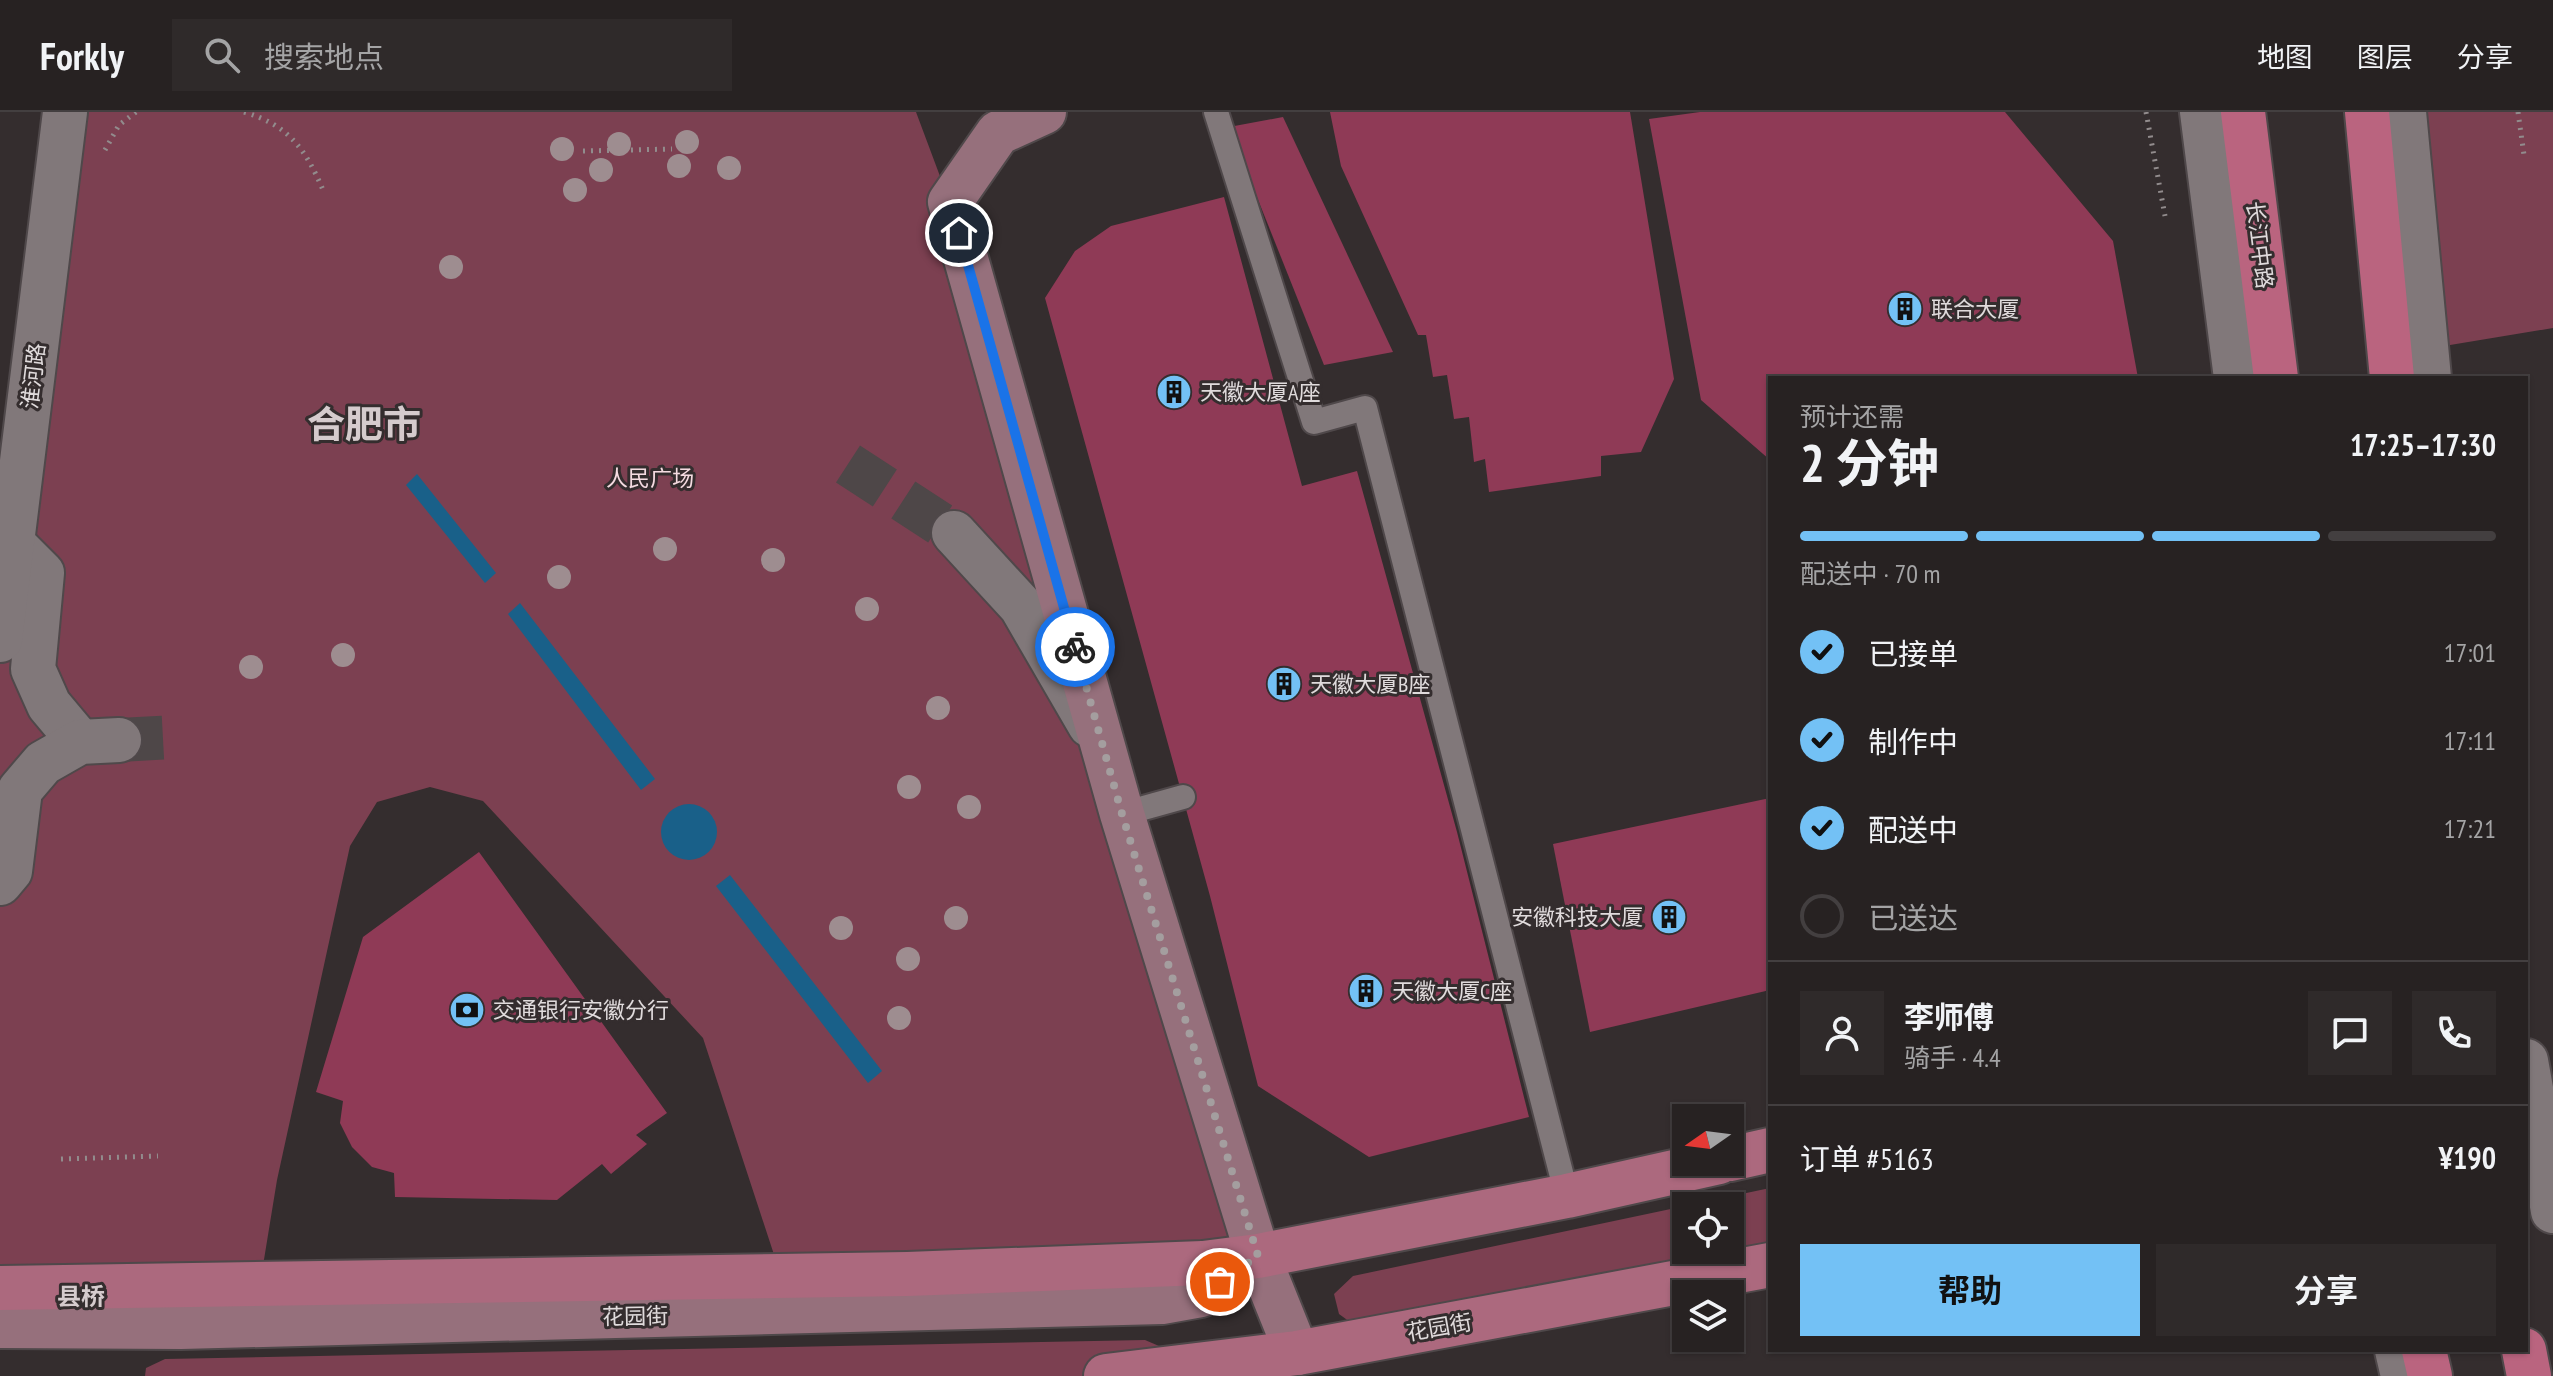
<!DOCTYPE html>
<html lang="zh">
<head>
<meta charset="utf-8">
<style>
	body { margin:0; font-family:"PT Sans Narrow","Noto Sans SC",sans-serif; background:#2f2a2a; color:#f1f3f6; height:100vh; display:flex; flex-direction:column; font-size:30px; white-space:nowrap }
	* { box-sizing:border-box; margin:0 }
	p { font-size:26px; color:#a4a4a5 }
	.icon { flex:none; width:44px; height:44px; fill:none; stroke:currentColor; stroke-width:2; stroke-linecap:round; stroke-linejoin:round }
	.map { position:relative; flex:1; overflow:hidden }
	.sheet { position:absolute; left:1768px; top:264px; width:760px; height:976px; display:flex; flex-direction:column; background:#272222; border-radius:0px; box-shadow:0 2px 6px #0004,0 0 0 2px #433f40 }
	.sheet>* { flex:none }
	.needle { width:52px; rotate:256deg }
	.fabs { position:absolute; left:1672px; top:992px; display:grid; gap:16px }
	.fabs a { display:grid; place-items:center; width:72px; height:72px; border-radius:0px; background:#272222; box-shadow:0 2px 6px #0004,0 0 0 2px #433f40; font-size:40px }
	.pin { position:absolute; display:grid; place-items:center; width:68px; height:68px; color:#fff; margin:-34px; border:4px solid #fff; border-radius:50%; box-shadow:0 2px 8px #0007 }
	.courier { position:absolute; display:grid; place-items:center; width:80px; height:80px; margin:-40px; border:6px solid #1a73e8; border-radius:50%; background:#fff; color:#222; box-shadow:0 2px 10px #0007 }
	.head em { font-style:normal; font-weight:700 }
	.head div { display:flex; flex-direction:column-reverse }
	.head { display:flex; align-items:center; justify-content:space-between; height:136px; padding:0 32px }
	h1 { font-size:52px; font-weight:700; line-height:60px }
	.bar { display:grid; grid-template-columns:repeat(4,1fr); gap:12px 8px; align-content:center; height:96px; padding:0 32px }
	.bar i { height:10px; border-radius:6px; background:#433f40 }
	.bar .selected { background:#73c1f5 }
	.bar p { grid-column:span 4 }
	.line { display:flex; align-items:center; gap:20px; padding:0 32px; border-top:2px solid #433f40 }
	.line div { flex:1 }
	.round { display:grid; place-items:center; flex:none; width:84px; height:84px; border-radius:0px; background:#2f2a2a }
	ol { padding:0 32px; list-style:none }
	li { display:flex; align-items:center; gap:24px; height:88px }
	li p { margin-inline-start:auto }
	li .icon { padding:8px; border-radius:50%; background:#73c1f5; color:#111; stroke-width:4 }
	li:last-child { color:#a4a4a5 }
	li i { width:44px; height:44px; border:4px solid #433f40; border-radius:50% }
	.primary-button { display:flex; gap:16px; margin-top:auto; padding:16px 32px }
	.primary-button a { flex:1; height:92px; border-radius:0px; background:#73c1f5; color:#111; font-size:32px; font-weight:700; line-height:92px; text-align:center }
	.primary-button a+a { background:#2f2a2a; color:#f1f3f6 }
	header { display:flex; align-items:center; gap:48px; box-sizing:border-box; height:112px; padding:0 40px; background:#272222; border-bottom:2px solid #433f40 }
	header strong { font-size:38px }
	nav { display:flex; gap:44px; margin-inline-start:auto; font-size:28px }
	.search { width:560px; height:72px; background:#2f2a2a; display:flex; align-items:center; gap:20px; box-sizing:border-box; padding:0 28px; border-radius:0px; color:#a4a4a5; font-size:30px }
	.map>svg:first-child { display:block }
	.green { fill:#7c4051; fill-rule:evenodd }
	.water { fill:#196089 }
	.building { fill:#8f3a56 }
	.lines { fill:none; stroke-linecap:round; stroke-linejoin:round }
	.minor-tunnel { stroke:#4e4748; stroke-width:44; stroke-dasharray:44 22; stroke-linecap:butt }
	.service-casing { stroke:#4f484a; stroke-width:28 }
	.minor-casing { stroke:#4f484a; stroke-width:48 }
	.tertiary-casing { stroke:#4f484a; stroke-width:48 }
	.secondary-casing { stroke:#4f484a; stroke-width:48 }
	.primary-casing { stroke:#4f484a; stroke-width:48 }
	.trunk-casing { stroke:#4f484a; stroke-width:48 }
	.path { stroke:#928c8d; stroke-width:5; stroke-dasharray:2 6; stroke-linecap:butt }
	.service { stroke:#81787a; stroke-width:24 }
	.minor { stroke:#81787a; stroke-width:44 }
	.tertiary { stroke:#81787a; stroke-width:44 }
	.secondary { stroke:#96707c; stroke-width:44 }
	.primary { stroke:#ac697e; stroke-width:44 }
	.trunk { stroke:#ba647f; stroke-width:44 }
	.tree { fill:#9e8d90 }
	.done { stroke:#a49e9f; stroke-width:8; stroke-dasharray:0 14.4 }
	.route { stroke:#1a73e8; stroke-width:10 }
	.labels { text-anchor:middle; dominant-baseline:central; stroke-width:6; stroke-linejoin:round; paint-order:stroke }
	.street-label { font-size:22px; fill:#e0dbdc; stroke:#342d2e }
	.poi-label { font-size:22px; fill:#e0dbdc; stroke:#342d2e; text-anchor:start }
	.park-label { font-size:22px; fill:#f5dbe1; stroke:#342d2e }
	.neighbourhood-label { font-size:24px; font-weight:bold; fill:#d5cbcd; stroke:#342d2e }
	.town-label { font-size:38px; font-weight:bold; fill:#d5cbcd; stroke:#342d2e }
</style>
</head>
<body>
<header>
<strong>Forkly</strong>
<div class="search"><svg class="icon" aria-label="search" viewBox="0 0 24 24"><circle cx="10" cy="10" r="6"/><path d="M15 15l6 6"/></svg>搜索地点</div>
<nav><a>地图</a><a>图层</a><a>分享</a></nav>
</header>
<div class="map">
<svg width="2553" height="1264" viewBox="0 0 2553 1264">
	<rect width="100%" height="100%" fill="#342d2e"/>
	<g class="green">
		<path d="M65 0H916L950 91 1258 1144 781 1164 703 926 483 689 430 675 377 690 350 734 277 1068 260 1172 0 1176V528Z"/>
		<path d="M2404 0H2553V216L2426 237Z"/>
		<path d="M1770 1076V1135L1361 1218 1339 1202 1334 1182 1353 1164ZM1686 1094H1730V1138H1686Z"/>
		<path d="M1145 1228 1166 1237 1161 1264H145L146 1256 165 1247Z"/>
	</g>
	<g class="water">
		<path d="M417 362 496 461 485 471 406 373Z"/>
		<path d="M520 491 655 667 641 678 508 502Z"/>
		<circle cx="689" cy="720" r="28"/>
		<path d="M730 763 882 959 868 971 716 774Z"/>
	</g>
	<g class="building">
		<path d="M1330 0H1630L1674 267 1641 340 1601 344V364L1489 380 1485 347 1474 350 1469 305 1454 307 1447 263 1433 265 1426 223H1418L1341 54Z"/>
		<path d="M1700 0H2005L2113 129 2138 266H1770V348L1701 288 1649 7Z"/>
		<path d="M1283 5 1393 240 1324 253 1229 15Z"/>
		<path d="M1224 85 1302 374 1357 359 1457 720 1529 1005 1369 1045 1258 974 1210 784 1045 186 1075 139 1111 114Z"/>
		<path d="M1770 686V878L1590 920 1553 732Z"/>
		<path d="M479 740 667 1001 636 1023 647 1032 611 1062 602 1052 557 1088 395 1085 394 1061 372 1055 352 1035 340 1011 343 989 316 980 363 825Z"/>
	</g>
	<g class="lines">
		<g class="minor-tunnel">
			<path d="M848 352 954 421"/>
			<path d="M119 628 175 625"/>
		</g>
		<defs>
			<g id="service">
				<path d="M1216 0 1314 310 1365 296 1567 1084"/>
				<path d="M1122 702 1183 685"/>
			</g>
			<g id="minor">
				<path d="M2202 0 2236 266"/>
				<path d="M2404 0 2429 266"/>
				<path d="M954 421 1021 494 1090 613"/>
				<path d="M12 431 42 461 33 557 49 593 80 630"/>
				<path d="M0 771 10 759 20 678 43 651 80 630 119 628"/>
				<path d="M2526 949 2553 1099"/>
				<path d="M2397 1238 2403 1264"/>
			</g>
			<path id="tertiary" d="M0 528 65 0"/>
			<g id="secondary">
				<path d="M1044 0 998 21 950 90 1122 702 1258 1144 1297 1241"/>
				<path d="M0 1214 181 1215 1162 1190 1201 1183 1258 1144"/>
			</g>
			<g id="primary">
				<path d="M1730 1047 1770 1038"/>
				<path d="M0 1176 907 1162 1203 1151 1258 1144 1567 1084 1719 1050"/>
				<path d="M1106 1264 1297 1241 1770 1153"/>
			</g>
			<g id="trunk">
				<path d="M2243 0 2276 266"/>
				<path d="M2367 0 2392 266"/>
				<path d="M2424 1238 2430 1264"/>
				<path d="M2524 1238 2529 1264"/>
			</g>
		</defs>
		<use href="#service" class="service-casing"/>
		<use href="#minor" class="minor-casing"/>
		<use href="#tertiary" class="tertiary-casing"/>
		<use href="#secondary" class="secondary-casing"/>
		<use href="#primary" class="primary-casing"/>
		<use href="#trunk" class="trunk-casing"/>
		<g class="path">
			<path d="M244 0C288 13 305 36 323 78"/>
			<path d="M2146 0 2165 104"/>
			<path d="M2518 0 2524 43"/>
			<path d="M105 38 119 13 136 0"/>
			<path d="M583 39 672 37"/>
			<path d="M61 1047 158 1044"/>
		</g>
		<use href="#service" class="service"/>
		<use href="#minor" class="minor"/>
		<use href="#tertiary" class="tertiary"/>
		<use href="#secondary" class="secondary"/>
		<use href="#primary" class="primary"/>
		<use href="#trunk" class="trunk"/>
	</g>
	<g class="tree">
		<circle cx="687" cy="30" r="12"/>
		<circle cx="619" cy="32" r="12"/>
		<circle cx="562" cy="37" r="12"/>
		<circle cx="679" cy="54" r="12"/>
		<circle cx="729" cy="56" r="12"/>
		<circle cx="601" cy="58" r="12"/>
		<circle cx="575" cy="78" r="12"/>
		<circle cx="451" cy="155" r="12"/>
		<circle cx="665" cy="437" r="12"/>
		<circle cx="773" cy="448" r="12"/>
		<circle cx="559" cy="465" r="12"/>
		<circle cx="867" cy="497" r="12"/>
		<circle cx="343" cy="543" r="12"/>
		<circle cx="251" cy="555" r="12"/>
		<circle cx="938" cy="596" r="12"/>
		<circle cx="909" cy="675" r="12"/>
		<circle cx="969" cy="695" r="12"/>
		<circle cx="956" cy="806" r="12"/>
		<circle cx="841" cy="816" r="12"/>
		<circle cx="908" cy="847" r="12"/>
		<circle cx="899" cy="906" r="12"/>
	</g>
	<g class="lines">
		<path class="done" d="M1075 535 1122 702 1258 1144 1220 1170"/>
		<path class="route" d="M959 121 1075 535"/>
	</g>
	<defs>
		<symbol id="building-disc" viewBox="-11 -11 22 22"><circle r="9.5" fill="#73c1f5" stroke="#342d2e"/><path d="M-4-6H4V6H1V3H-1V6H-4ZM-2.5-4.3h1.7v1.8h-1.7ZM.8-4.3h1.7v1.8H.8ZM-2.5-1h1.7V.8h-1.7ZM.8-1h1.7V.8H.8Z" fill="#111"/></symbol>
		<symbol id="bank-disc" viewBox="-11 -11 22 22"><circle r="9.5" fill="#73c1f5" stroke="#342d2e"/><path d="M-6-4H6V4H-6ZM0-2.3a2.3 2.3 0 1 0 0 4.6a2.3 2.3 0 1 0 0-4.6Z" fill="#111"/></symbol>
	</defs>
	<g fill-rule="evenodd">
		<use href="#building-disc" x="1885" y="177" width="40" height="40"/>
		<use href="#building-disc" x="1154" y="260" width="40" height="40"/>
		<use href="#building-disc" x="1264" y="552" width="40" height="40"/>
		<use href="#building-disc" x="1649" y="785" width="40" height="40"/>
		<use href="#building-disc" x="1346" y="859" width="40" height="40"/>
		<use href="#bank-disc" x="447" y="878" width="40" height="40"/>
	</g>
	<g class="labels">
		<g class="street-label">
			<text transform="translate(2260 133) rotate(83)">长江中路</text>
			<text transform="translate(33 264) rotate(-83)">淮河路</text>
			<text transform="translate(635 1204) rotate(-1)">花园街</text>
			<text transform="translate(1439 1215) rotate(-10)">花园街</text>
		</g>
		<g class="poi-label">
			<text x="1931" y="197">联合大厦</text>
			<text x="1200" y="280">天徽大厦A座</text>
			<text x="1310" y="572">天徽大厦B座</text>
			<text x="1643" y="805" text-anchor="end">安徽科技大厦</text>
			<text x="1392" y="879">天徽大厦C座</text>
			<text x="493" y="898">交通银行安徽分行</text>
		</g>
		<g class="park-label">
			<text x="650" y="366">人民广场</text>
		</g>
		<g class="neighbourhood-label">
			<text x="81" y="1184">县桥</text>
		</g>
		<g class="town-label">
			<text x="364" y="311">合肥市</text>
		</g>
	</g>
</svg>
<div class="fabs">
<a><svg class="needle" viewBox="-14 -14 28 28"><path d="M0-13l5 13h-10z" fill="#e53935"/><path d="M0 13l5-13h-10z" fill="#a4a4a5"/></svg></a>
<a><svg class="icon" aria-label="locate" viewBox="0 0 24 24"><circle cx="12" cy="12" r="6"/><path d="M12 2v4M12 18v4M2 12h4M18 12h4"/></svg></a>
<a><svg class="icon" aria-label="layers" viewBox="0 0 24 24"><path d="M12 4l9 5-9 5-9-5zM3 14l9 5 9-5"/></svg></a>
</div>
<div class="pin" style="left:1220px;top:1170px;background:#ea580c"><svg class="icon" aria-label="bag" viewBox="0 0 24 24"><path d="M5 8h14l-1 12H6zM9 8a3 3 0 0 1 6 0"/></svg></div>
<div class="pin" style="left:959px;top:121px;background:#1f2937"><svg class="icon" aria-label="home" viewBox="0 0 24 24"><path d="M3 11l9-7 9 7M6 9v11h12V9"/></svg></div>
<div class="courier" style="left:1075px;top:535px"><svg class="icon" aria-label="bike" viewBox="0 0 24 24"><circle cx="6" cy="16" r="4"/><circle cx="18" cy="16" r="4"/><path d="M6 16l4-8h5l3 8M10 8l3 8H6M13 5h3"/></svg></div>
<section class="sheet">
<div class="head"><div><h1>2 分钟</h1><p>预计还需</p></div><em>17:25–17:30</em></div>
<div class="bar"><i class="selected"></i><i class="selected"></i><i class="selected"></i><i></i><p>配送中 · 70 m</p></div>
<ol>
<li><svg class="icon" aria-label="check" viewBox="0 0 24 24"><path d="M5 12l5 5 9-10"/></svg>已接单<p>17:01</p></li>
<li><svg class="icon" aria-label="check" viewBox="0 0 24 24"><path d="M5 12l5 5 9-10"/></svg>制作中<p>17:11</p></li>
<li><svg class="icon" aria-label="check" viewBox="0 0 24 24"><path d="M5 12l5 5 9-10"/></svg>配送中<p>17:21</p></li>
<li><i></i>已送达</li>
</ol>
<div class="line" style="height:144px"><a class="round"><svg class="icon" aria-label="person" viewBox="0 0 24 24"><circle cx="12" cy="8" r="4"/><path d="M4 21q1-7 8-7t8 7"/></svg></a><div><b>李师傅</b><p>骑手 · 4.4</p></div><a class="round"><svg class="icon" aria-label="chat" viewBox="0 0 24 24"><path d="M4 5h16v11H9l-5 4z"/></svg></a><a class="round"><svg class="icon" aria-label="phone" viewBox="0 0 24 24"><path d="M5 4h4l2 5-3 2q2 4 5 5l2-3 5 2v4C11 20 4 13 5 4z"/></svg></a></div>
<div class="line" style="height:104px"><div>订单 #5163</div><b>¥190</b></div>
<div class="primary-button"><a>帮助</a><a>分享</a></div>
</section>
</div>
</body>
</html>
